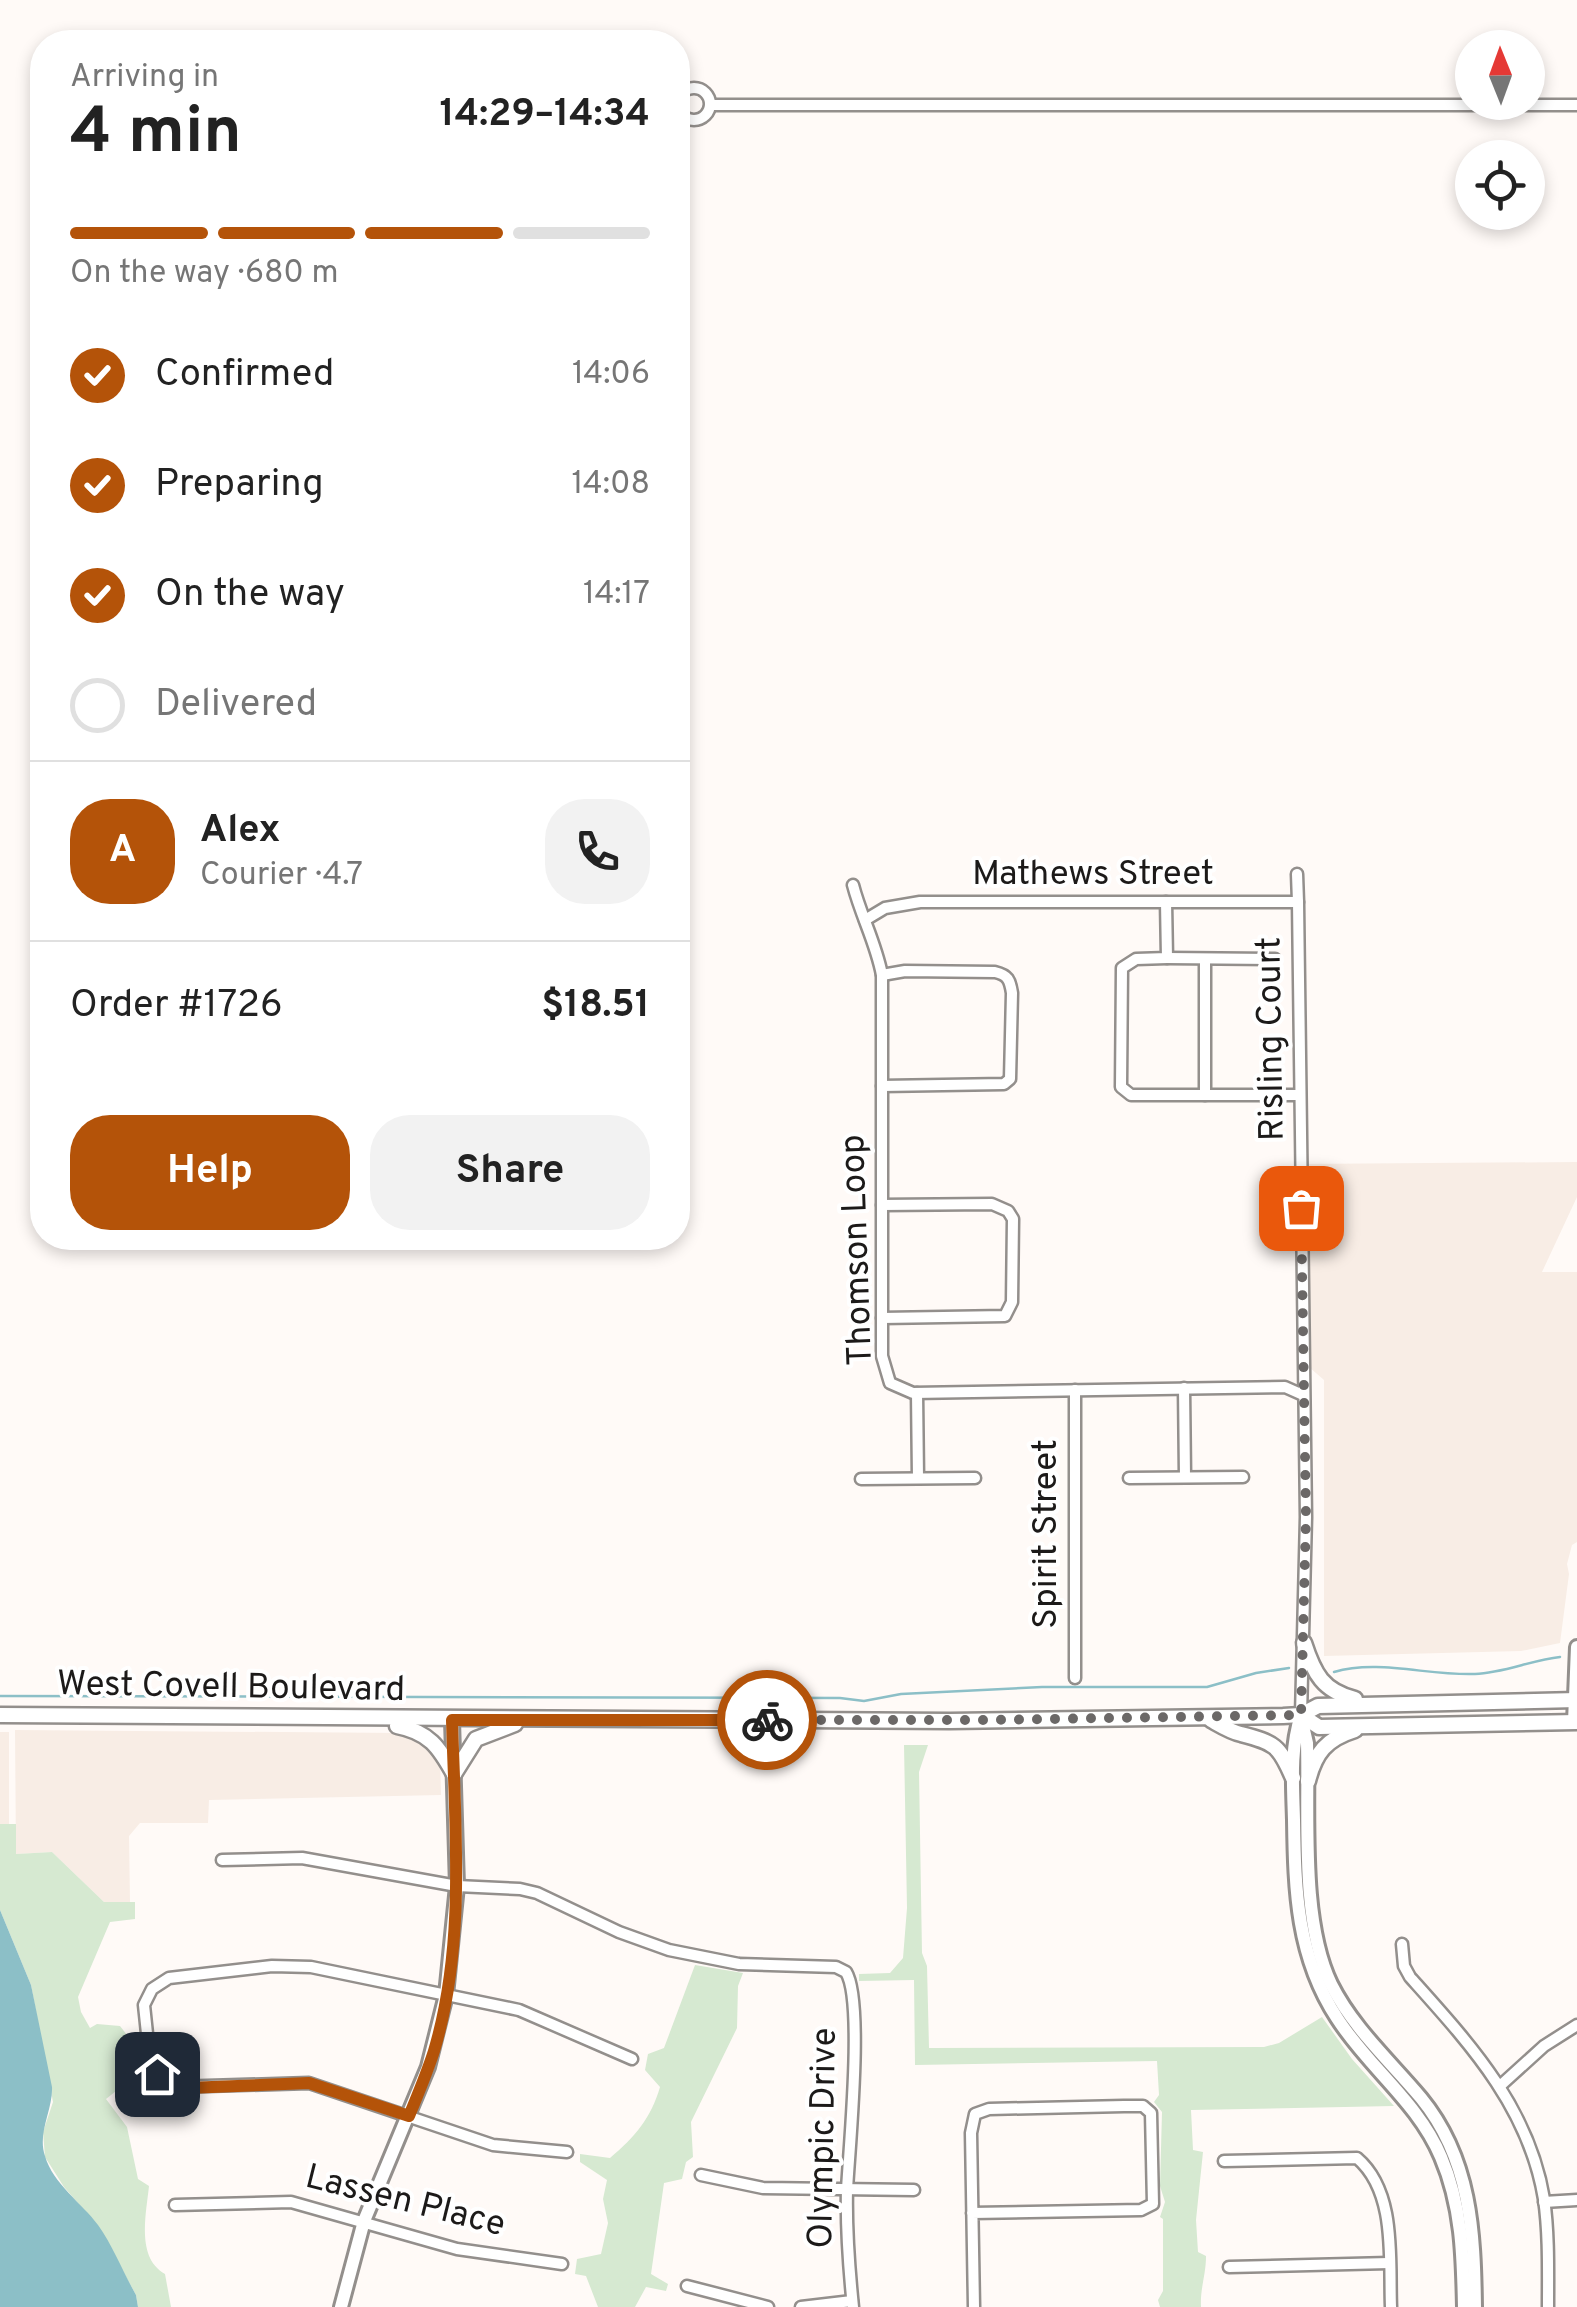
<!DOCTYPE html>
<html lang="en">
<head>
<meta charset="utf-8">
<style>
	body { margin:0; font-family:Overpass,sans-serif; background:#f2f2f2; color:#222; height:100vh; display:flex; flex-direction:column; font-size:38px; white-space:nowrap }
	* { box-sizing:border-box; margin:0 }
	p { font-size:32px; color:#767676 }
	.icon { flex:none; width:55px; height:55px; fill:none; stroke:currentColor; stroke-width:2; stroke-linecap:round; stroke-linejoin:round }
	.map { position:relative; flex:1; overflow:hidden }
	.side { position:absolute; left:30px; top:30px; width:660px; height:1220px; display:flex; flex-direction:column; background:#fff; border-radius:40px; box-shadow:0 5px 15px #0003 }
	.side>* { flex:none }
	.needle { width:65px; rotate:359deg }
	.controls { position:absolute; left:1455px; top:30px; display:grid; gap:20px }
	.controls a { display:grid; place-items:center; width:90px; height:90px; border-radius:50%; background:#fff; box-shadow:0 5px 15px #0003; font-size:50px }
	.pin { position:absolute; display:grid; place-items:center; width:85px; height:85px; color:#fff; margin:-42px; border-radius:20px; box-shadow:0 5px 15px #0006 }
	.courier { position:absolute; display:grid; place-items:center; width:100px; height:100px; margin:-50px; border:8px solid #b45309; border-radius:50%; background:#fff; color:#222; box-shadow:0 2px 12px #0007 }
	.head em { font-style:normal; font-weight:700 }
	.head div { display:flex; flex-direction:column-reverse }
	.head { display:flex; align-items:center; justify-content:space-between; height:170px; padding:0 40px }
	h1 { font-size:65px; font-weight:700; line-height:75px }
	.bar { display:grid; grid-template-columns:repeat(4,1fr); gap:15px 10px; align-content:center; height:120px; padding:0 40px }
	.bar i { height:12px; border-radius:8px; background:#e0e0e0 }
	.bar .selected { background:#b45309 }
	.bar p { grid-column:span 4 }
	.line { display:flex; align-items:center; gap:25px; padding:0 40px; border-top:2px solid #e0e0e0 }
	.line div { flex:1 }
	.round { display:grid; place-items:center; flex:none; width:105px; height:105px; border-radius:40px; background:#f2f2f2 }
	ol { padding:0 40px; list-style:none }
	li { display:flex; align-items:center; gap:30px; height:110px }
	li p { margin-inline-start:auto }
	li .icon { padding:10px; border-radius:50%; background:#b45309; color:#fff; stroke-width:4 }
	li:last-child { color:#767676 }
	li i { width:55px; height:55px; border:5px solid #e0e0e0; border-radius:50% }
	.action { display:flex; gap:20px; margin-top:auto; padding:20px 40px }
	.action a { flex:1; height:115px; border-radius:40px; background:#b45309; color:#fff; font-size:40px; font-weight:700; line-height:115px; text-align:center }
	.action a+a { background:#f2f2f2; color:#222 }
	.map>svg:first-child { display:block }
	.built { fill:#f8ede5 }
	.green { fill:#d6e9d1 }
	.water { fill:#8cbfc7 }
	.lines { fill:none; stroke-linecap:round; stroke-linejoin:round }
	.stream { stroke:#8cbfc7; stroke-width:2.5 }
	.minor-casing { stroke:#938f8c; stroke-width:15 }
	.tertiary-casing { stroke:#938f8c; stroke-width:18 }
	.secondary-casing { stroke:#938f8c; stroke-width:19 }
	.minor { stroke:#fff; stroke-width:10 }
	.tertiary { stroke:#fff; stroke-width:12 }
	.secondary { stroke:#fff; stroke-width:14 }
	.done { stroke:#6b6867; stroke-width:10; stroke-dasharray:0 18 }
	.route { stroke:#b45309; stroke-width:12 }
	.labels { text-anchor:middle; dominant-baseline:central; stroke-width:8; stroke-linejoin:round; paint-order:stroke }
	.street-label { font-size:35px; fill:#1c1a19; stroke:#fff }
</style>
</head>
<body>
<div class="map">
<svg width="1577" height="2307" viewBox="0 0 1577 2307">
	<rect width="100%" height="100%" fill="#fffaf7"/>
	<g class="built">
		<path d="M1577 1162V1197L1542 1272H1577V1542L1572 1545 1567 1564 1569 1574 1560 1643 1521 1651 1324 1656V1380L1301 1360 1299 1164Z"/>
		<path d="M15 1730 400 1733 416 1736 440 1760 441 1795 209 1800 208 1823H140L129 1836 130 1903 104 1902 52 1852 16 1854Z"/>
		<rect x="0" y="1732" width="9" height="92"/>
	</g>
	<g class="green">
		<path d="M904 1745H928L919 1772 922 1953 927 1966 929 2048 1264 2047 1279 2043 1322 2017 1352 2059 1394 2106 1191 2110 1193 2150 1203 2152 1196 2220 1198 2252 1206 2256C1206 2275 1200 2288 1201 2307H1160L1158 2300 1163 2291V2219L1160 2217 1165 2202 1160 2186 1162 2112 1154 2102 1159 2095 1157 2061 915 2065 914 1980 859 1981V1974L890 1973 903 1958 907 1908Z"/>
		<path d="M0 1824H16V1854L52 1852 104 1902H135V1919L110 1922 78 1997 81 2012 90 2028 97 2024 120 2026 137 2048 141 2071 106 2099 127 2127 138 2179 149 2186C146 2215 136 2258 165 2274L171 2307H138L136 2295 98 2226 64 2187 45 2157 43 2132 53 2102 31 1985 0 1910Z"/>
		<path d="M695 1965 743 1973 738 1986 737 2028 691 2122 693 2157 686 2162 682 2179 664 2183 651 2274 668 2284 666 2291 646 2287 635 2307H598L586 2276 575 2274 577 2259 601 2254 608 2223 603 2199 607 2180 580 2162V2154L610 2158C635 2137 651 2118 660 2087L645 2070 648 2054 664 2048Z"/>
	</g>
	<path class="water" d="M0 1910 31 1985 52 2087C53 2110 37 2133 45 2156 53 2184 82 2203 98 2225 113 2246 123 2272 136 2295L138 2307H0Z"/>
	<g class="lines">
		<g class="stream">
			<path d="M1334 1672C1378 1659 1429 1676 1475 1674 1503 1673 1532 1660 1560 1657"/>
			<path d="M0 1696 840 1698 864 1701 901 1694 1042 1687H1207L1256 1673 1289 1668"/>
		</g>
		<defs>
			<g id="minor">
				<circle cx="694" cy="104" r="16"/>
				<path d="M711 105H1577"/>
				<path d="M853 885C861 916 876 943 882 975V1356L890 1383 913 1393 1285 1387 1303 1395"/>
				<path d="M1166 902 1167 958 1136 959 1122 968 1121 1087 1131 1095H1300"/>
				<path d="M1298 902 1306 1517 1301 1715"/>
				<path d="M865 920 885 908 920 902H1298L1297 874"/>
				<path d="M1167 958 1275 959"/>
				<path d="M882 1086 1004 1084 1010 1079 1012 993C1010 980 1008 975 995 972L905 971 882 975"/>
				<path d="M1205 1095V960"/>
				<path d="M882 1318 1005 1316 1012 1302 1013 1219 1008 1211 992 1204 882 1205"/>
				<path d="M1184 1388 1185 1477"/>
				<path d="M1075 1390V1678"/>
				<path d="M917 1393 918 1478"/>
				<path d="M1129 1478 1243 1477"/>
				<path d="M861 1479 975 1478"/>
				<path d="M222 1860 302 1858 457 1886 520 1889 537 1893 619 1932 669 1950 739 1964 836 1967 846 1972C864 2001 849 2149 847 2190 846 2229 849 2268 853 2307"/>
				<path d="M1402 1944 1404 1966 1410 1977C1469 2043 1529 2107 1544 2199 1549 2234 1548 2271 1548 2307"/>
				<path d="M1501 2085 1544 2046 1577 2025"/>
				<path d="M567 2152 493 2145 309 2083 174 2087 157 2074 150 2062 144 2005 152 1989 169 1978 272 1966 311 1967 519 2010 632 2059"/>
				<path d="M1224 2161 1357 2158C1397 2192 1389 2260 1391 2307"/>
				<path d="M701 2175 763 2188 914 2190"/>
				<path d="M1544 2202 1577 2200"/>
				<path d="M175 2205 291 2202 457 2249 562 2264"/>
				<path d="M972 2213 1141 2210 1153 2204 1151 2113 1143 2106H1124L989 2109 975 2114 971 2133 974 2307"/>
				<path d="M1229 2267 1389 2263"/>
				<path d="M687 2286 768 2307"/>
				<path d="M801 2307 852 2301"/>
			</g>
			<g id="tertiary">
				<path d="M1301 1715C1290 1749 1293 1784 1294 1820 1295 1891 1297 1957 1337 2018 1368 2067 1418 2102 1441 2157 1462 2206 1463 2256 1464 2307"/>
				<path d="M1301 1717 1307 1743C1309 1815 1300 1920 1331 1984 1353 2028 1390 2061 1421 2098 1471 2159 1474 2232 1475 2307"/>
				<path d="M1574 1722 1577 1647"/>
				<path d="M341 2307 364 2221 428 2067 446 1995 457 1886 452 1720"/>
			</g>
			<g id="secondary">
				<path d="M1304 1643C1314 1674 1323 1691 1355 1699"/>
				<path d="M0 1715 950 1721 1283 1716 1301 1715 1318 1706 1577 1700"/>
				<path d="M1301 1715 1319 1727 1577 1722"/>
				<path d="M1211 1720C1220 1725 1231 1732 1241 1734 1275 1743 1279 1745 1293 1778"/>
				<path d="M397 1726C429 1732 439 1747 454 1774"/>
				<path d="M454 1774 476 1739 515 1724"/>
				<path d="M1308 1781C1315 1753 1326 1739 1355 1730"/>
			</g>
		</defs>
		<use href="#minor" class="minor-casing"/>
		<use href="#tertiary" class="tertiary-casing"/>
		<use href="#secondary" class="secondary-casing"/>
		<use href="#minor" class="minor"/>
		<use href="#tertiary" class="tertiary"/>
		<use href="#secondary" class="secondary"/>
	</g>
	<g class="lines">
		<path class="done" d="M767 1720H986L1301 1715 1306 1517 1301 1208"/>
		<path class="route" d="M157 2074 174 2087 187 2088 309 2083 409 2116C418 2094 427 2073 434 2051 466 1944 455 1829 452 1720H767"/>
	</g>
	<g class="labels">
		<g class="street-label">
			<text x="1093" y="875">Mathews Street</text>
			<text transform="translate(1272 1039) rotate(-91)">Risling Court</text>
			<text transform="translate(858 1250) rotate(-92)">Thomson Loop</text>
			<text transform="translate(1047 1534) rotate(-90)">Spirit Street</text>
			<text transform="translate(231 1688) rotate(1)">West Covell Boulevard</text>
			<text transform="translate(824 2138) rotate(-89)">Olympic Drive</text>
			<text transform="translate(405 2202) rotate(14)">Lassen Place</text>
		</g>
	</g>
</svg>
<div class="controls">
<a><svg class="needle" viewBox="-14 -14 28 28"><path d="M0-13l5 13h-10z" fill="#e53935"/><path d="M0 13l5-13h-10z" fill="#767676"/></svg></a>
<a><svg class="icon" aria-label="locate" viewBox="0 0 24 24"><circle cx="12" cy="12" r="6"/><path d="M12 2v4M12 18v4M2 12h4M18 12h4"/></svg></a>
</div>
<div class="pin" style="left:1301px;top:1208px;background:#ea580c"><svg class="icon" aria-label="bag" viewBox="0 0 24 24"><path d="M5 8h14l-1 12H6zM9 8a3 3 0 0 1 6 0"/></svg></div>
<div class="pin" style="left:157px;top:2074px;background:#1f2937"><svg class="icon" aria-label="home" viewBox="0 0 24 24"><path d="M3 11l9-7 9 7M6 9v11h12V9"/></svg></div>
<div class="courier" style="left:767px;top:1720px"><svg class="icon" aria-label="bike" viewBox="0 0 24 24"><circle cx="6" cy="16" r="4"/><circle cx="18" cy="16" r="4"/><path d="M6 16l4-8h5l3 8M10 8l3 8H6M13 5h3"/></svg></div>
<section class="side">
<div class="head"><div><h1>4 min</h1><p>Arriving in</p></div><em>14:29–14:34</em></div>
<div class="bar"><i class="selected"></i><i class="selected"></i><i class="selected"></i><i></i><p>On the way · 680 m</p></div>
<ol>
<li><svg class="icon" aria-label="check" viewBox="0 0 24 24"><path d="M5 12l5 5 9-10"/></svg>Confirmed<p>14:06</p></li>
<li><svg class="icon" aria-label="check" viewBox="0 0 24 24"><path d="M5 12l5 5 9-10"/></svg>Preparing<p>14:08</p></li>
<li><svg class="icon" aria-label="check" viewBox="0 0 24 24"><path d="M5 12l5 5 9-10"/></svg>On the way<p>14:17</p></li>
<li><i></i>Delivered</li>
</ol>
<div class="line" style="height:180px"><b class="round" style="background:#b45309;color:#fff">A</b><div><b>Alex</b><p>Courier · 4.7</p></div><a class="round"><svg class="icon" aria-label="phone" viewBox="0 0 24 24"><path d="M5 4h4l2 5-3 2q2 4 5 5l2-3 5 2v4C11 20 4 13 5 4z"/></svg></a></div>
<div class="line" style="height:130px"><div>Order #1726</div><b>$18.51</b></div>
<div class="action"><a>Help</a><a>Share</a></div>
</section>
</div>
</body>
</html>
